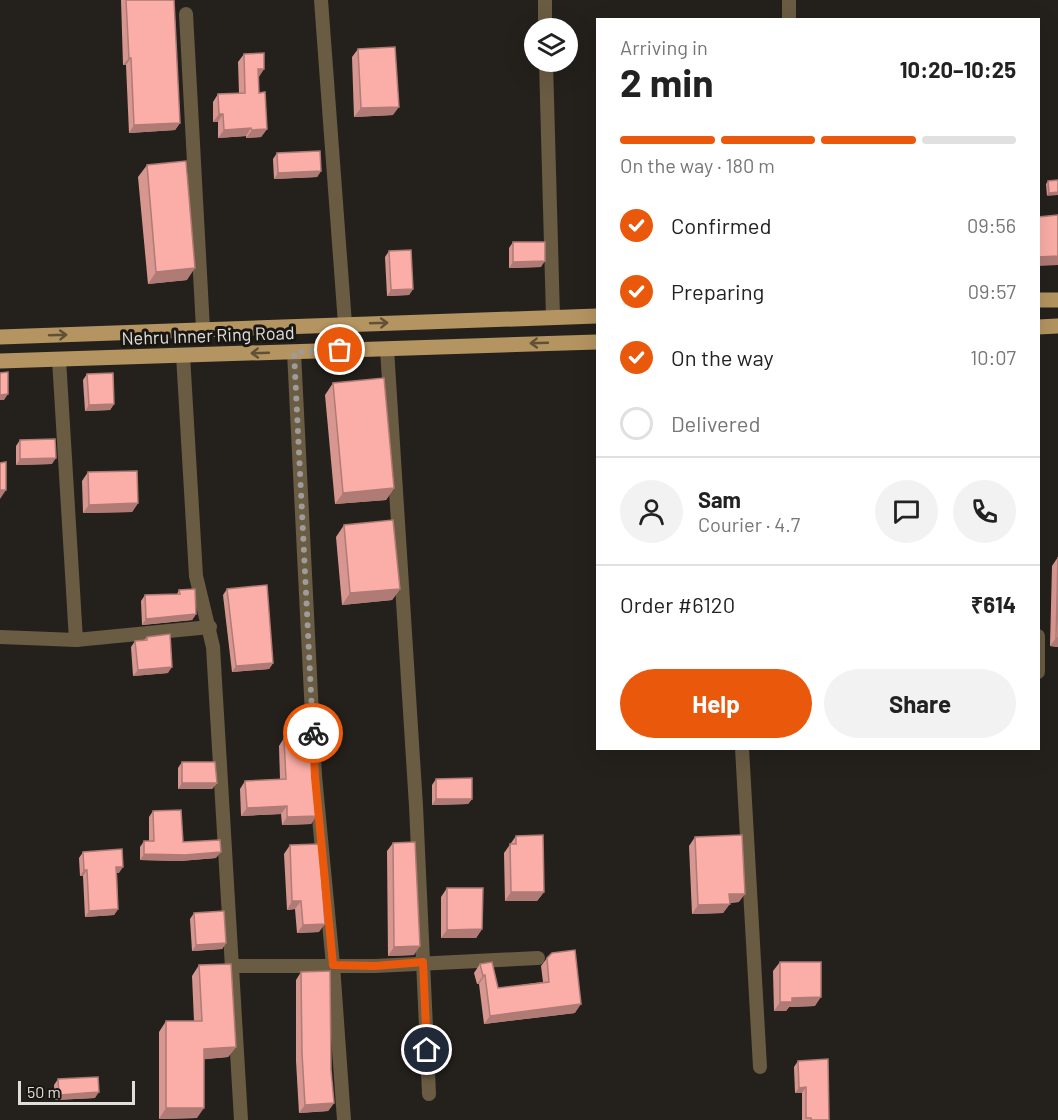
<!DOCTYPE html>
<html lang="en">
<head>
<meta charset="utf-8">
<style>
	body { margin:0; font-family:Barlow,sans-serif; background:#f2f2f2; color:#222; height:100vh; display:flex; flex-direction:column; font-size:22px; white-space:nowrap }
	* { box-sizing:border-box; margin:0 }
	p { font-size:20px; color:#767676 }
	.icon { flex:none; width:33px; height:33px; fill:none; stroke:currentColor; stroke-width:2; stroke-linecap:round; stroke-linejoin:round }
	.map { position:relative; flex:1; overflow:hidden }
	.details { position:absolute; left:596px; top:18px; width:444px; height:732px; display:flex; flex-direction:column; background:#fff; border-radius:0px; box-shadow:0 6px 24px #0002 }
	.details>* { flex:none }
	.controls { position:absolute; left:524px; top:18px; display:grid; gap:12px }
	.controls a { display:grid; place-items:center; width:54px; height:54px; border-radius:50%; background:#fff; box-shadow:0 6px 24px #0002; font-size:30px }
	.scale { position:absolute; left:18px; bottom:15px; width:117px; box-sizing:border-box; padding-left:6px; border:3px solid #e0deda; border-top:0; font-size:16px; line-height:21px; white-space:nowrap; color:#e0deda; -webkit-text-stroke:4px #1a1713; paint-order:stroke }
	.pin { position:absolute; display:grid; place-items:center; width:51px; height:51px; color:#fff; margin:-26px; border:3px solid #fff; border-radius:50%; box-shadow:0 2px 6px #0007 }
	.courier { position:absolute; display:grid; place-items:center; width:60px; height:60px; margin:-30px; border:4px solid #ea580c; border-radius:50%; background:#fff; color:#222; box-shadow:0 2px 8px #0007 }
	.summary em { font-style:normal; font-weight:700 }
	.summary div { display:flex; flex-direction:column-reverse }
	.summary { display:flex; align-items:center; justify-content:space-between; height:102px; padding:0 24px }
	h1 { font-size:39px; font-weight:700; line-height:45px }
	.bar { display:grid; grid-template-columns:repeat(4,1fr); gap:9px 6px; align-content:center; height:72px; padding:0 24px }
	.bar i { height:8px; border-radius:4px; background:#e0e0e0 }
	.bar .current { background:#ea580c }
	.bar p { grid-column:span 4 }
	.line { display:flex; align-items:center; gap:15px; padding:0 24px; border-top:2px solid #e0e0e0 }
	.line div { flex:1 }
	.round { display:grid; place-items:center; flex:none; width:63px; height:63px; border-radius:32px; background:#f2f2f2 }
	ol { padding:0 24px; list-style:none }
	li { display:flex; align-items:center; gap:18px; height:66px }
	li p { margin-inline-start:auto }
	li .icon { padding:6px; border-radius:50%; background:#ea580c; color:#fff; stroke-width:4 }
	li:last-child { color:#767676 }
	li i { width:33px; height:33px; border:3px solid #e0e0e0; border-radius:50% }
	.cta { display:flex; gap:12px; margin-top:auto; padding:12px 24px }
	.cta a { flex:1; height:69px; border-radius:36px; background:#ea580c; color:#fff; font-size:24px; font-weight:700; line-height:69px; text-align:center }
	.cta a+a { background:#f2f2f2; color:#222 }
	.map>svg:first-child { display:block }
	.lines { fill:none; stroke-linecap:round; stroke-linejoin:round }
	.street { stroke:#6a5b43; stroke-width:14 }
	.primary { stroke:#b49561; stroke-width:15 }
	.wall { fill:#d89690 }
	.shaded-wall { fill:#b07a75 }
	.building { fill:#fbaea7; stroke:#b07a75; stroke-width:1.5 }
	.oneway { stroke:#5f5036 }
	.done { stroke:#9e9c98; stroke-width:6; stroke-dasharray:0 10.8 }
	.route { stroke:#ea580c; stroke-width:8 }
	.labels { text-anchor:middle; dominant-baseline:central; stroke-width:6; stroke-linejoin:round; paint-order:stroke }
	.street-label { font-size:18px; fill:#e0deda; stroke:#1a1713 }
</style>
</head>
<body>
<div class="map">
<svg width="1058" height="1120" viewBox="0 0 1058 1120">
	<rect width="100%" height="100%" fill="#24211c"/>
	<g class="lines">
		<g class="street">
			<path d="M321 0 345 324"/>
			<path d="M545 0V28"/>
			<path d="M186 14 203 329"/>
			<path d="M789 20V0"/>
			<path d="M546 62 553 317"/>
			<path d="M387 349 416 806 429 1094"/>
			<path d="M294 352 315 776 333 965 344 1120"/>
			<path d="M183 355 196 576 213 647 241 1120"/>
			<path d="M59 359 76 640"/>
			<path d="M1038 636V672"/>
			<path d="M0 637 76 640 210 627"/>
			<path d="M742 748 760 1067"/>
			<path d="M232 966H375L538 958"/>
		</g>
		<g class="primary">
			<path d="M1038 300H1058"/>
			<path d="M1038 327 1058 326"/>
			<path d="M0 337 597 316"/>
			<path d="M0 361 597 342"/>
		</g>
	</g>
	<g class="wall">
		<path d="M121 0H174L180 123 175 130 129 133 126 65H123Z"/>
		<path d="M358 49 393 115 354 117 352 57Z"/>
		<path d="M244 54 264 69 258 77 259 93 267 129 261 137 246 138V136L218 138V122H213V102L218 94 239 93 238 62Z"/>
		<path d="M277 153 321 171 317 177 274 179 273 159Z"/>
		<path d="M147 165 187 280 148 284 138 177Z"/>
		<path d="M1058 180 1047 196 1046 184 1048 181Z"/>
		<path d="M513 242 541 267 509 268V248Z"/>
		<path d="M389 251 413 289 409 295 387 296 385 257Z"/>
		<path d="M87 374 114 404 110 410 85 411 83 380Z"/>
		<path d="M333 383 394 488 386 500 335 504 325 395Z"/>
		<path d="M20 440 52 464 16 465V446Z"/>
		<path d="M88 472 138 503 132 512 83 513 82 481Z"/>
		<path d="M344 525 400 589 392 600 342 605 336 537Z"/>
		<path d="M1058 557V647L1050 646 1052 566Z"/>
		<path d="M227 589 273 663 269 669 232 672 223 595Z"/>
		<path d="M179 590 196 614 192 620 142 625 141 601 145 595 177 594Z"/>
		<path d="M147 637 168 673 133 676 131 647 135 641 144 640Z"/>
		<path d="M284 738 316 816 311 824 282 825 281 814 241 816 240 789 245 781 280 779 279 746Z"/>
		<path d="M182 762 217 783 212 789H178V768Z"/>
		<path d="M436 779 472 799 468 804 432 805V785Z"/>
		<path d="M153 811 183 842 216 858 180 861 140 860V847L144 841H149V817Z"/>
		<path d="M516 836 544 892 537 901H505L504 853Z"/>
		<path d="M695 837 739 902 730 903 723 913 692 914 689 846Z"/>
		<path d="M393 843 414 955 388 956 387 851Z"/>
		<path d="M290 845 319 932 297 933 295 909 287 910 284 854Z"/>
		<path d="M83 852 119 873H117L118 909 114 915 85 917 83 876H80L79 858Z"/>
		<path d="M447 888 482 929 476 938H441V897Z"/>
		<path d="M194 913 226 943 222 949 192 951 190 919Z"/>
		<path d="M547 958 575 1013 484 1024 479 984H477L474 973 480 964 498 988 543 982 541 966Z"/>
		<path d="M780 962 815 1006 789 1007 786 1011H774L773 971Z"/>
		<path d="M199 965 236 1047 228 1057 204 1059 197 1118 159 1119V1032L166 1021H194L192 976Z"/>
		<path d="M301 972 331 1070 334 1103 328 1111 299 1113 296 1061V980Z"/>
		<path d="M798 1061 829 1120H802V1093H795L794 1067Z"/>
		<path d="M58 1079 95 1098 55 1100 54 1085Z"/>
	</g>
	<g class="shaded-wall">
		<path d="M129 58H131L126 65H123Z"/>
		<path d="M258 69H264L259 77H252Z"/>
		<path d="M399 107 393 115 354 117 361 108Z"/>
		<path d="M219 114H223L218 122H213Z"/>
		<path d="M180 123 175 130 129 133 134 125Z"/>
		<path d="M251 128 246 136 218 138 224 130Z"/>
		<path d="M267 129 261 137 246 138 252 130Z"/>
		<path d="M321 171 317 177 274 179 278 173Z"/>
		<path d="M1058 192V195L1047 196 1049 193Z"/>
		<path d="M1058 256V265L1038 266V257Z"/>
		<path d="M545 261 541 267 509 268 513 262Z"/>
		<path d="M195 268 187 280 148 284 156 272Z"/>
		<path d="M413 289 409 295 387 296 391 290Z"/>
		<path d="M8 394 4 400H0V395Z"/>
		<path d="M114 404 110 410 85 411 89 405Z"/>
		<path d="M56 458 52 464 16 465 20 459Z"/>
		<path d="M394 488 386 500 335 504 343 493Z"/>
		<path d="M0 490H6L0 499Z"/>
		<path d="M138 503 132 512 83 513 89 505Z"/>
		<path d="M400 589 392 600 342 605 350 593Z"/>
		<path d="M196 614 192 620 142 625 146 619Z"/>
		<path d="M1056 638H1058V647L1050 646Z"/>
		<path d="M273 663 269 669 232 672 236 666Z"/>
		<path d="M172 667 168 673 133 676 138 670Z"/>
		<path d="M182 783H217L212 789H178Z"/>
		<path d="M436 799H472L468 804 432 805Z"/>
		<path d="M287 806 281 814 241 816 247 808Z"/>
		<path d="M316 816 311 824 282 825 287 817Z"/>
		<path d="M221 852 216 858 180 861 140 860 144 854Z"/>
		<path d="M116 867H123L119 873H112Z"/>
		<path d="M84 870H87L83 876H80Z"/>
		<path d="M511 892H544L537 901H505Z"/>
		<path d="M729 894H745L739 902 723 903Z"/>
		<path d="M292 901H301L295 909 287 910Z"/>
		<path d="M730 904 723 913 692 914 698 905Z"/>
		<path d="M118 909 114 915 85 917 89 911Z"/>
		<path d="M325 924 319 932 297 933 303 925Z"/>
		<path d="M482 929 476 938H441L447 930Z"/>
		<path d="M226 943 222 949 192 951 196 945Z"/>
		<path d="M420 946 414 955 388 956 394 947Z"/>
		<path d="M485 975 479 984H477L483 976Z"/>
		<path d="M821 997 815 1006 789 1007 786 1011H774L780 1002 792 998Z"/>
		<path d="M581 1004 575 1013 484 1024 490 1016Z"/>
		<path d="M236 1047 228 1057 197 1060 204 1049Z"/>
		<path d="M806 1087 802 1093H795L799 1088Z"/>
		<path d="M99 1092 95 1098 55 1100 59 1095Z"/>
		<path d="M334 1103 328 1111 299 1113 305 1105Z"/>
		<path d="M166 1108H204L197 1118 159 1119Z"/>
	</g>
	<g class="building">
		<path d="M126 0H174L180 123 134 125 131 58H129Z"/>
		<path d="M395 47 399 107 361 108 358 49Z"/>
		<path d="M264 53V69H258L259 93 265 92 267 129 252 130 251 128 224 130 223 114H219L218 94 245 93 244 54Z"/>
		<path d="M320 151 321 171 278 173 277 153Z"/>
		<path d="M186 161 195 268 156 272 147 165Z"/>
		<path d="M1058 180V192L1049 193 1048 181Z"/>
		<path d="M1058 215V256L1038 257V217Z"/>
		<path d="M513 242H545V261L513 262Z"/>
		<path d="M411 250 413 289 391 290 389 251Z"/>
		<path d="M8 372V394L0 395V373Z"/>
		<path d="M113 373 114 404 89 405 87 374Z"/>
		<path d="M384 378 394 488 343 493 333 383Z"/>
		<path d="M55 439 56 458 20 459V440Z"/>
		<path d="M6 462V490H0V463Z"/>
		<path d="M137 471 138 503 89 505 88 472Z"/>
		<path d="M393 520 400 589 350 593 344 525Z"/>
		<path d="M1058 557V638H1056Z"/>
		<path d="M267 585 273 663 236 666 227 589Z"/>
		<path d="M195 589 196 614 146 619 145 595 180 594 179 590Z"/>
		<path d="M170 634 172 667 138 670 135 641 147 640V637Z"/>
		<path d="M310 737 316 816 287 817V806L247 808 245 781 286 779 284 738Z"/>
		<path d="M182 762H215L217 783H182Z"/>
		<path d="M472 778V799H436V779Z"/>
		<path d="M181 810 183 842 220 840 221 852 185 855 144 854V841H154L153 811Z"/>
		<path d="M543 835 544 892H511L510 844H516V836Z"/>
		<path d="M742 835 745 894H729L730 904 698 905 695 837Z"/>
		<path d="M415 842 420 946 394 947 393 843Z"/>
		<path d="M319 844 325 924 303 925 301 901H292L290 845Z"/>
		<path d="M122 849 123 867H116L118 909 89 911 87 870H84L83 852Z"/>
		<path d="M447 888H483L482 929 447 930Z"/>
		<path d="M224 911 226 943 196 945 194 913Z"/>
		<path d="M575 950 581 1004 490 1016 485 975 483 976 480 964 492 962 498 988 549 982 547 958 552 953Z"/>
		<path d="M780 962H821V997L792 998V1002H780Z"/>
		<path d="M231 964 236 1047 204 1049V1108H166V1021H202L199 965Z"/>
		<path d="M330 971 331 1070 334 1103 305 1105 302 1053 301 972Z"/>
		<path d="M828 1059 829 1120H811V1118H806V1087L799 1088 798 1061Z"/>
		<path d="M98 1077 99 1092 59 1095 58 1079Z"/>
	</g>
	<defs><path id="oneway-shaft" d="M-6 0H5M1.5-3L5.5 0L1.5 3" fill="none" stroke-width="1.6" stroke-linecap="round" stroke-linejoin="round" transform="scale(1.5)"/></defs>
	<g class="oneway">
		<use href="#oneway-shaft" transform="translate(379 323) rotate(-2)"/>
		<use href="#oneway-shaft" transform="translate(58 335) rotate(-2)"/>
		<use href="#oneway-shaft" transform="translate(539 343) rotate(178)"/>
		<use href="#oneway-shaft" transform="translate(260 353) rotate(178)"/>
	</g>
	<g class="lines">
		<path class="done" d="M313 733 294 352 340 350"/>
		<path class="route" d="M313 733 315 777 333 965 375 966 423 962 427 1050"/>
	</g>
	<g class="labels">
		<g class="street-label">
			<text transform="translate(208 335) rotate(-2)">Nehru Inner Ring Road</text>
		</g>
	</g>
</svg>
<div class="controls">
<a><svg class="icon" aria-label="layers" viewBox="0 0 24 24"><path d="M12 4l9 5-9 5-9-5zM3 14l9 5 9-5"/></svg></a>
</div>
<div class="scale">50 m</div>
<div class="pin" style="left:340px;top:350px;background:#ea580c"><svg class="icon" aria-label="bag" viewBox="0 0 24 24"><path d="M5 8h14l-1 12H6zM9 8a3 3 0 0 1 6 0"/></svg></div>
<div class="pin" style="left:427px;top:1050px;background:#1f2937"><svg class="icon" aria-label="home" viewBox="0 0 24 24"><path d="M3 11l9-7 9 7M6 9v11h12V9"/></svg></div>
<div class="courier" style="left:313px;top:733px"><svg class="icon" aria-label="bike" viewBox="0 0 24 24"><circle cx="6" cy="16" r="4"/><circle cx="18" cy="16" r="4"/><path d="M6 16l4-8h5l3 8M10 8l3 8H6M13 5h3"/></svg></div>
<section class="details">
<div class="summary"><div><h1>2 min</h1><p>Arriving in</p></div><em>10:20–10:25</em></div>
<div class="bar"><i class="current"></i><i class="current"></i><i class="current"></i><i></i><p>On the way · 180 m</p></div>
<ol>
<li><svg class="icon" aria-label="check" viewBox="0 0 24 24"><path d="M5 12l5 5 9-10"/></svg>Confirmed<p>09:56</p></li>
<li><svg class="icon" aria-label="check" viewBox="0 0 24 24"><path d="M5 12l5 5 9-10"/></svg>Preparing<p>09:57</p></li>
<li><svg class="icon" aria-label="check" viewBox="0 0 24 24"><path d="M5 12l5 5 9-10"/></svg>On the way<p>10:07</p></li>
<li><i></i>Delivered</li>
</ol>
<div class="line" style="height:108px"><a class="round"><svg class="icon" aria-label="person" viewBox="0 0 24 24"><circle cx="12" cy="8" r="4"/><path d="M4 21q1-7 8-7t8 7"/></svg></a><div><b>Sam</b><p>Courier · 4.7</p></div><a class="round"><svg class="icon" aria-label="chat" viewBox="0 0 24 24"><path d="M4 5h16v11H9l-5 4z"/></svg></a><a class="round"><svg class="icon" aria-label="phone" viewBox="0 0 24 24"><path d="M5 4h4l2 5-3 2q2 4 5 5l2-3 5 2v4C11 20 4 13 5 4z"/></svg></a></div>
<div class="line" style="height:78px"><div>Order #6120</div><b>₹614</b></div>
<div class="cta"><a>Help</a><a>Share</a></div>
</section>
</div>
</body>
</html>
